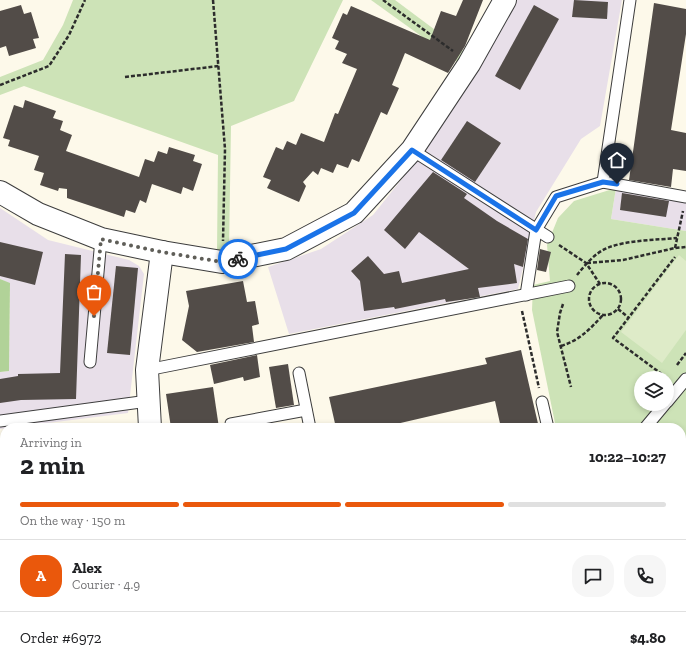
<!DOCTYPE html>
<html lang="en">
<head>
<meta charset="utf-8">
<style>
	body { margin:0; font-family:"Zilla Slab",serif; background:#f6f6f6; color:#202124; height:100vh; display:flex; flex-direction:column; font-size:15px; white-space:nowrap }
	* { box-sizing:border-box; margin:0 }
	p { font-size:13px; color:#757577 }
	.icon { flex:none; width:22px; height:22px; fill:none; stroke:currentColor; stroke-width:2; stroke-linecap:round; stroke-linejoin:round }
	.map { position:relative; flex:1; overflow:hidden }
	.details { position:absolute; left:0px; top:423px; width:686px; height:248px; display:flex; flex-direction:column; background:#fff; border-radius:16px 16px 0 0; box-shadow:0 2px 6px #0003 }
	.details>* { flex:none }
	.fabs { position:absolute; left:634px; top:371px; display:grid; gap:8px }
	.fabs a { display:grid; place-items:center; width:40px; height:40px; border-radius:50%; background:#fff; box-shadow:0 2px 6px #0003; font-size:20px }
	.pin { position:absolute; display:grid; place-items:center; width:34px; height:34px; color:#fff; margin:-41px -17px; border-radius:50% 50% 50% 0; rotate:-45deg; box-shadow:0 0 4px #0007 }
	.pin .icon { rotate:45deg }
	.courier { position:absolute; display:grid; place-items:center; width:40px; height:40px; margin:-20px; border:3px solid #1a73e8; border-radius:50%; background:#fff; color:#222; box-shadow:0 1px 5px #0007 }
	.head em { font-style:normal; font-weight:700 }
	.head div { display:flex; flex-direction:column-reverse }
	.head { display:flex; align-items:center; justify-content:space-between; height:68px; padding:0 20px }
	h1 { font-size:26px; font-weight:700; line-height:30px }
	.bar { display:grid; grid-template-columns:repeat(4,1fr); gap:6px 4px; align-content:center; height:48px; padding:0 20px }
	.bar i { height:5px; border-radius:3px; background:#e0e0e0 }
	.bar .selected { background:#ea580c }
	.bar p { grid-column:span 4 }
	.line { display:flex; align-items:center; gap:10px; padding:0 20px; border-top:1px solid #e0e0e0 }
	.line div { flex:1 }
	.round { display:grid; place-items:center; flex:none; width:42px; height:42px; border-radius:16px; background:#f6f6f6 }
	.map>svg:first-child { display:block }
	.industrial { fill:#e8dfe9 }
	.green { fill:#cde3b7; fill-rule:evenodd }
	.forest { fill:#b1d298 }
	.pitch { fill:#deebc8 }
	.building { fill:#524c48 }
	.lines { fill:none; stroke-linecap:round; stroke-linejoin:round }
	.lane-casing { stroke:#3d3d3d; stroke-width:13 }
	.street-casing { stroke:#3d3d3d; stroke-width:24 }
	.secondary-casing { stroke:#2c2c2c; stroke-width:24 }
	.path { stroke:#2c2c2c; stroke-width:2.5; stroke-dasharray:4 2; stroke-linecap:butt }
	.lane { stroke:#fff; stroke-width:11 }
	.street { stroke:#fff; stroke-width:22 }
	.secondary { stroke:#f7f0ab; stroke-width:22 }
	.done { stroke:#5f5e58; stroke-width:4; stroke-dasharray:0 7.2 }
	.route { stroke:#1a73e8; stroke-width:5 }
</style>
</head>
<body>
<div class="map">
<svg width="686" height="671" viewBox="0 0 686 671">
	<rect width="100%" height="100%" fill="#fdf9ea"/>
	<g class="industrial">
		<path d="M516 0H622L600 126 581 139 536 212 518 289 289 334 268 267 321 249 373 215 429 145Z"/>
		<path d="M616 188 686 200V231L611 219Z"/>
		<path d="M0 208 48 240 129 260 139 266 144 274 128 413 0 429V372L9 371 10 284 0 279Z"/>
		<path d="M5 526V548L0 549V527Z"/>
	</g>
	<g class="green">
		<path d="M73 0H343L294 101 231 126 229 250 217 251 218 155 24 86 0 95V77L43 60 63 25Z"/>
		<path d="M371 0H395L466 53 460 64Z"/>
		<path d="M616 188 611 219 686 231V460L681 467V428H556L532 310 533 285 550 281 547 245 558 218 574 201ZM641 378H667V404H641Z"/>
		<path d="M510 666H555L553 671H507Z"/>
	</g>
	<g class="forest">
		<path d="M0 279 10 283 9 371 0 372Z"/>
		<path d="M5 548V655L0 651V549Z"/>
		<path d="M19 666H77L78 671H25Z"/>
		<path d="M582 666H618L619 671H579Z"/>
	</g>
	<path class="pitch" d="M679 255 686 261V330L662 363 621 332Z"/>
	<g class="building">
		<path d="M463 0H483L465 46 458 57 448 73 405 53 392 85 399 88 387 115 381 112 359 162 352 159 348 168 337 164 333 173 321 168 318 175 313 171 303 182 306 186 299 202 267 188 271 180 263 177 276 147 283 150 287 141 296 145 301 133 324 142 335 113 338 114 357 69 342 63 347 54 335 49 339 41 332 38 343 13 347 15 351 6 430 40 441 11 456 16Z"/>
		<path d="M574 0 608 2 607 19 572 17Z"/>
		<path d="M654 3 686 9V34L671 130 686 133V171L673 169 671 187 629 180Z"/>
		<path d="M21 5 24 14 31 12 39 38 33 39 36 48 9 56 6 46 0 48V11Z"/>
		<path d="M534 5 559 19 520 90 495 76Z"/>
		<path d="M25 100 56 111 53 118 63 121 60 130 72 135 66 151 139 177 145 159 154 162 158 151 167 154 169 147 195 155 193 161 202 164 193 191 183 187 181 194 152 184 146 203 140 200 135 213 126 210 124 217 67 198V189L59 188 58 191 40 185 44 173 34 170 39 156 8 146 10 140 3 138 14 105 23 108Z"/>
		<path d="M467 121 501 143 475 182 441 160Z"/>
		<path d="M433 172 467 194 464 198 497 221 528 239 523 267 514 264 517 283 478 288 480 297 474 298 446 302 445 299 395 309 394 307 364 311 360 281 351 271 368 256 384 274 399 271 402 283 469 269 419 232 405 249 384 230Z"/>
		<path d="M622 193 669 201 666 217 620 210Z"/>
		<path d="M0 242 43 252 35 285 0 276Z"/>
		<path d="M540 249 551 252 546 272 537 270Z"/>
		<path d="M65 254 81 255 76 399 21 400 0 403V379L18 376V374L60 373Z"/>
		<path d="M116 266 138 268 130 355 107 353Z"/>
		<path d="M243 281 247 302 255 301 259 324 252 326 254 342 197 352 182 340 189 306 186 291Z"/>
		<path d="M521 350 539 428H501L495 401 379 428H336L329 397 487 364 485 358Z"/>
		<path d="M257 355 260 377 244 381 243 377 214 384 210 365Z"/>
		<path d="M288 364 294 405 276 408 269 367Z"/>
		<path d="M213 387 219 428H171L166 394Z"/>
	</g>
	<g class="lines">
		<defs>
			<g id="lane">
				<path d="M630 0 603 182 686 197"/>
				<path d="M412 150 548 237"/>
				<path d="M526 295 536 230 556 197 603 182"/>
				<path d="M90 362 101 239"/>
				<path d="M147 370 569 286"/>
				<path d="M299 373 310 428"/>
				<path d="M542 402 548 428"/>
				<path d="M667 402 686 379"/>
				<path d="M0 421 148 401"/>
				<path d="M231 428V424L306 410"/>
				<path d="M645 428 665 404"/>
				<path d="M0 519 5 518"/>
				<path d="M91 666 92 671"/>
				<path d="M661 666 662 671"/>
				<path d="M500 671 503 666"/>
			</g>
			<g id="street">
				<path d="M0 192 38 214 101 239 162 252 222 262 286 249 354 213 412 150 469 64 505 0"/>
				<path d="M150 428 147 370 162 252"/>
				<path d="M190 666 191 671"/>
			</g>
			<g id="secondary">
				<path d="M681 485 686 478"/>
				<path d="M562 671 565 666"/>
			</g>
		</defs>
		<use href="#lane" class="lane-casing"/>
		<use href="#street" class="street-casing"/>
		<use href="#secondary" class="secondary-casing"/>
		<g class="path">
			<path d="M213 0 225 149 223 241"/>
			<path d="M383 0 453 51"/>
			<path d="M125 77 219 66"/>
			<path d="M0 85 49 66 69 35 85 0"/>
			<path d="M559 245 586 263 600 284"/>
			<path d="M675 248 683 211"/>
			<path d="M587 263 623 260 675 248 686 247"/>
			<path d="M577 275C585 265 595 253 607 248 627 240 656 240 677 238"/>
			<circle cx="605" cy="299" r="16"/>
			<path d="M563 304 560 313 557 332 571 387"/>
			<path d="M618 309 629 318"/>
			<path d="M522 311 539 388"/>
			<path d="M561 346C580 340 589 330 603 315"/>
			<path d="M677 365 686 353"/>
			<path d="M667 378 613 338 675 257"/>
			<path d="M281 666 282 671"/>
		</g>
		<use href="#lane" class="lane"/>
		<use href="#street" class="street"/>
		<use href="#secondary" class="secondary"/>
	</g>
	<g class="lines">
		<path class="done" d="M94 316 101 239 162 252 222 262 238 259"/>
		<path class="route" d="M238 259 286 249 354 213 412 150 536 230 556 196 603 182 617 184"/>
	</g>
</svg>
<div class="fabs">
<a><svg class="icon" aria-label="layers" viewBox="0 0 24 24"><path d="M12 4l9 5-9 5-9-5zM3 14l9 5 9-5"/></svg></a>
</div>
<div class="pin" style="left:94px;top:316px;background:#ea580c"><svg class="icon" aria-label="bag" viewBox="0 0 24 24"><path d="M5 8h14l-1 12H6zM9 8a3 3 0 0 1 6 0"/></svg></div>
<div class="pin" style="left:617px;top:184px;background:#1f2937"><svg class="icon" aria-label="home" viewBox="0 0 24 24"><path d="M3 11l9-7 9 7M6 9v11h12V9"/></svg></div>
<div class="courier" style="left:238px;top:259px"><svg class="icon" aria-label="bike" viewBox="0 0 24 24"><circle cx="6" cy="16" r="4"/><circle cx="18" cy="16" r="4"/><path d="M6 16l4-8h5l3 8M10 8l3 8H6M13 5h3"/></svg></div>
<section class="details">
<div class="head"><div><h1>2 min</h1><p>Arriving in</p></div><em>10:22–10:27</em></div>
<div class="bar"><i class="selected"></i><i class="selected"></i><i class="selected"></i><i></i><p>On the way · 150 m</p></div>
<div class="line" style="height:72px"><b class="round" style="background:#ea580c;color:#fff">A</b><div><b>Alex</b><p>Courier · 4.9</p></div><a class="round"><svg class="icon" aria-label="chat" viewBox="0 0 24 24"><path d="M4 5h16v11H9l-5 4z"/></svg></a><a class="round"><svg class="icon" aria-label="phone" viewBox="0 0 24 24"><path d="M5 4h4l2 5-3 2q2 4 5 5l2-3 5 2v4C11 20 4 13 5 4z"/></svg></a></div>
<div class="line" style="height:52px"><div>Order #6972</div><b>$4.80</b></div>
</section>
</div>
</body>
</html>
